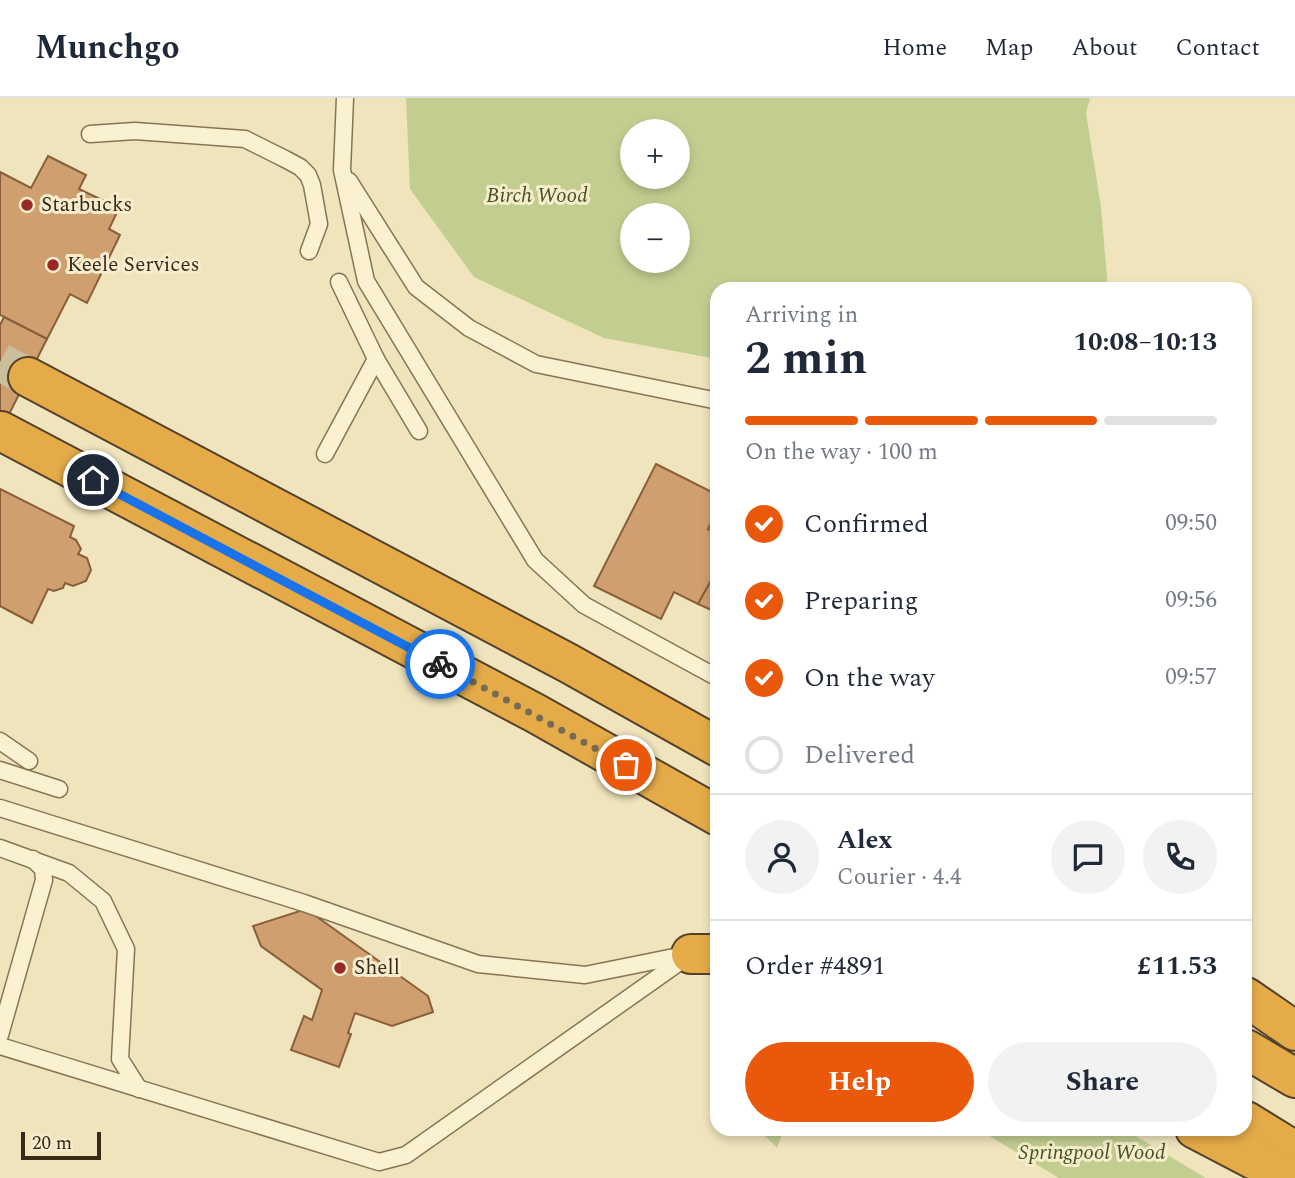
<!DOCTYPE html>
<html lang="en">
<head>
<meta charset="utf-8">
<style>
	body { margin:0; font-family:Spectral,serif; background:#f2f2f3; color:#1f2937; height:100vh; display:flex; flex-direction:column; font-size:26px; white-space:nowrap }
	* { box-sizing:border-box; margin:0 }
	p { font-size:23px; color:#747a83 }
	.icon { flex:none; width:38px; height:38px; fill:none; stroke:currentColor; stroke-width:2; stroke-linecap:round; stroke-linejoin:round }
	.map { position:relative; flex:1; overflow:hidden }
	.sheet { position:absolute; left:710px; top:184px; width:542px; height:854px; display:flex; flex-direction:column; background:#fff; border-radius:21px; box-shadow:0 4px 10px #0003 }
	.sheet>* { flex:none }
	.tools { position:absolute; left:620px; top:21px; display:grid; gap:14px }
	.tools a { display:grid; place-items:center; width:70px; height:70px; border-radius:50%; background:#fff; box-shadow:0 4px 10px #0003; font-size:35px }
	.scale { position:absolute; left:21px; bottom:18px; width:80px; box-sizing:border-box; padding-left:7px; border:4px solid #362a1b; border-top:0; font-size:19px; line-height:24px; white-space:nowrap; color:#362a1b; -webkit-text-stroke:5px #f7edcc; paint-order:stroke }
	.pin { position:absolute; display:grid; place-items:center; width:60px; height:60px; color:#fff; margin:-30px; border:4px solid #fff; border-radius:50%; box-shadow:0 2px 7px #0007 }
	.courier { position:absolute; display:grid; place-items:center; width:70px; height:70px; margin:-35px; border:5px solid #1a73e8; border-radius:50%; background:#fff; color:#222; box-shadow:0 2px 9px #0007 }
	.head em { font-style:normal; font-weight:700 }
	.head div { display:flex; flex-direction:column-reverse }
	.head { display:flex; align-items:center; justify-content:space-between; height:119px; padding:0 35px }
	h1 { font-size:46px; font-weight:700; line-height:52px }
	.bar { display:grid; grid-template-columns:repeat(4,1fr); gap:10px 7px; align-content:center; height:84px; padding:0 35px }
	.bar i { height:9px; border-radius:5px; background:#e0e1e3 }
	.bar .current { background:#ea580c }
	.bar p { grid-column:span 4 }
	.line { display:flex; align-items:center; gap:18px; padding:0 35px; border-top:2px solid #e0e1e3 }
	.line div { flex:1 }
	.round { display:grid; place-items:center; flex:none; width:74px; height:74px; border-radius:37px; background:#f2f2f3 }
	ol { padding:0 35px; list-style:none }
	li { display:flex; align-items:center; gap:21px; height:77px }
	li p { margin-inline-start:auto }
	li .icon { padding:7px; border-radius:50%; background:#ea580c; color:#fff; stroke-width:4 }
	li:last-child { color:#747a83 }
	li i { width:38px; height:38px; border:4px solid #e0e1e3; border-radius:50% }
	.button { display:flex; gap:14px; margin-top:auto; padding:14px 35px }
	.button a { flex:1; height:80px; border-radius:42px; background:#ea580c; color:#fff; font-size:28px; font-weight:700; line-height:80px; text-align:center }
	.button a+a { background:#f2f2f3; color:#1f2937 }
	header { display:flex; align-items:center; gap:42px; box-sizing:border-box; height:98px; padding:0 35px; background:#fff; border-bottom:2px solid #e0e1e3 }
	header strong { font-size:33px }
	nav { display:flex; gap:38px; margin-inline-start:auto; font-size:24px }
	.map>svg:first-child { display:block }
	.green { fill:#c2ce90; fill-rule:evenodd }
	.building { fill:#d09f70; stroke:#885f3a; stroke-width:2 }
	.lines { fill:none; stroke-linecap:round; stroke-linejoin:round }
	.motorway-tunnel { stroke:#cabf9c; stroke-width:38; stroke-dasharray:38 19; stroke-linecap:butt }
	.service-casing { stroke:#887455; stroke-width:19 }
	.motorway-casing { stroke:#55412a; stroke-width:42 }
	.service { stroke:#faf1d0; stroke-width:16 }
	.motorway { stroke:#e4ab48; stroke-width:38 }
	.done { stroke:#776b53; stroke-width:7; stroke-dasharray:0 12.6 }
	.route { stroke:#1a73e8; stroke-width:9 }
	.poi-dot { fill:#992a23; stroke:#f7edcc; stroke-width:2.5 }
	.labels { text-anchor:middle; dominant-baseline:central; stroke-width:6; stroke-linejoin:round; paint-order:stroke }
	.park-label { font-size:21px; font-style:italic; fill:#435420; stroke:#f7edcc }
	.poi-label { font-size:21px; fill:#362a1b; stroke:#f7edcc; text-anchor:start }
</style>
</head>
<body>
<header>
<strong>Munchgo</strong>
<nav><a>Home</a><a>Map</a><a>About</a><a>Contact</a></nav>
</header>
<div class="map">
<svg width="1295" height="1080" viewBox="0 0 1295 1080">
	<rect width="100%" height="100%" fill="#efe4bc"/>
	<g class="green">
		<path d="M406 0H1090L1086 15 1101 109 1108 191H718L717 261 604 240 474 179 410 91ZM632 33H677V79H632ZM632 117H677V163H632Z"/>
		<path d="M758 1031H784L777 1050Z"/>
		<path d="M978 1031H1124L1206 1080H1059Z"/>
	</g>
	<g class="building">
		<path d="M48 58 86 77 79 91 119 110 109 131 120 137 87 205 70 196 47 241 0 217V74L31 90Z"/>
		<path d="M4 219 47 241 0 334V227Z"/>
		<path d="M656 366 718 397V412L708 431 718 435V470L698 506 674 494 661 521 594 488Z"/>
		<path d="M0 391 74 428 70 439 76 442 81 451 78 456 87 460 91 472 86 483 73 488 65 485 63 490 54 493 48 491 32 525 0 508Z"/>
		<path d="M718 470V515L698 506Z"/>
		<path d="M306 811 428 898 433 914 392 928 355 915 348 935 351 936 339 969 291 952 304 918 312 922 322 892 261 848 253 828Z"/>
	</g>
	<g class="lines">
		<path class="motorway-tunnel" d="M0 264 28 279"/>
		<defs>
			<g id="service">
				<path d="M345 0 342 72 366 183 535 462 584 507 718 580"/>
				<path d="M90 36 135 33 245 41 285 61 300 69 308 77 312 87 319 126 309 153"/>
				<path d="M349 83 416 189 469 230 536 266 718 303"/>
				<path d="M376 261 419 333"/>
				<path d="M325 356 376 261 339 184"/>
				<path d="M0 643 29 663"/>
				<path d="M0 672 59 691"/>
				<path d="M0 710 304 805 478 866 585 877 684 857"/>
				<path d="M0 750 69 775 103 803 126 851 120 961 139 991"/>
				<path d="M0 937 44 782 43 771 33 761"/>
				<path d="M0 948 379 1064 406 1057 691 856"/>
			</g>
			<g id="motorway">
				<path d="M28 279 568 565 718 649"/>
				<path d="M1 333 535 615 718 718"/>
				<path d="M691 856H718"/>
				<path d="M1246 899 1295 933"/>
				<path d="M1246 951 1295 980"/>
				<path d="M1246 1023 1295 1053"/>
				<path d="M1195 1031 1289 1080"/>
			</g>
		</defs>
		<use href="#service" class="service-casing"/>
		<use href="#motorway" class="motorway-casing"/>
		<use href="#service" class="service"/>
		<use href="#motorway" class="motorway"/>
	</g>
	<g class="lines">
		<path class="done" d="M440 566 626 667"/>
		<path class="route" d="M93 382 440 566"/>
	</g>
	<g class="poi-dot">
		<circle cx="27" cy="107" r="7"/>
		<circle cx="53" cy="167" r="7"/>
		<circle cx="340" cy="870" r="7"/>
	</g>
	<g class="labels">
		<g class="park-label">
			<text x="537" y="98">Birch Wood</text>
			<text x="1092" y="1055">Springpool Wood</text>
		</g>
		<g class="poi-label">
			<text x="41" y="107">Starbucks</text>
			<text x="67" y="167">Keele Services</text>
			<text x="354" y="870">Shell</text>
		</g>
	</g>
</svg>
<div class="tools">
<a>+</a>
<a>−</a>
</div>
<div class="scale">20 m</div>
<div class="pin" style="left:626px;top:667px;background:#ea580c"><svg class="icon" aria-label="bag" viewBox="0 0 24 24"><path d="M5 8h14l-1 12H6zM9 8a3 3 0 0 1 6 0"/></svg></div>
<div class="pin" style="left:93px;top:382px;background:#1f2937"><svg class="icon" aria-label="home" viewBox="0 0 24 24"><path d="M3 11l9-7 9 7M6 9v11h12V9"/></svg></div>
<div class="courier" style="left:440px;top:566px"><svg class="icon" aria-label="bike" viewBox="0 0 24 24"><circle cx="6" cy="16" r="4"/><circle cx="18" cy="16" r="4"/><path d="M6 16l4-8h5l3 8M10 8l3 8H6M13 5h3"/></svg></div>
<section class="sheet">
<div class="head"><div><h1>2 min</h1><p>Arriving in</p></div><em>10:08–10:13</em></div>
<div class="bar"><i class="current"></i><i class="current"></i><i class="current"></i><i></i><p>On the way · 100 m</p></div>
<ol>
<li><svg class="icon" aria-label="check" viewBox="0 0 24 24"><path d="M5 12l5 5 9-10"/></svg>Confirmed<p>09:50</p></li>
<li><svg class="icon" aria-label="check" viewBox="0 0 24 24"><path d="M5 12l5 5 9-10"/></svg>Preparing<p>09:56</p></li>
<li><svg class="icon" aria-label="check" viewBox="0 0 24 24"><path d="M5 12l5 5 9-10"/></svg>On the way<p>09:57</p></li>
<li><i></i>Delivered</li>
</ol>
<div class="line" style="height:126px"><a class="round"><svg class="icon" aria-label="person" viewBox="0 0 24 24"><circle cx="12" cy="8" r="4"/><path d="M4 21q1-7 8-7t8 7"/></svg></a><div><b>Alex</b><p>Courier · 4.4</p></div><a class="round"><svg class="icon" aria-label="chat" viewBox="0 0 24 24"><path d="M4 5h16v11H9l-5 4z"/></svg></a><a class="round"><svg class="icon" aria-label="phone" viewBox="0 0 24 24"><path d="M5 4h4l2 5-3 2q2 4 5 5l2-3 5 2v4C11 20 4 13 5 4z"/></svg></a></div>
<div class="line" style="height:91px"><div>Order #4891</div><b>£11.53</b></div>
<div class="button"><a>Help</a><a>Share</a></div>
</section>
</div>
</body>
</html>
